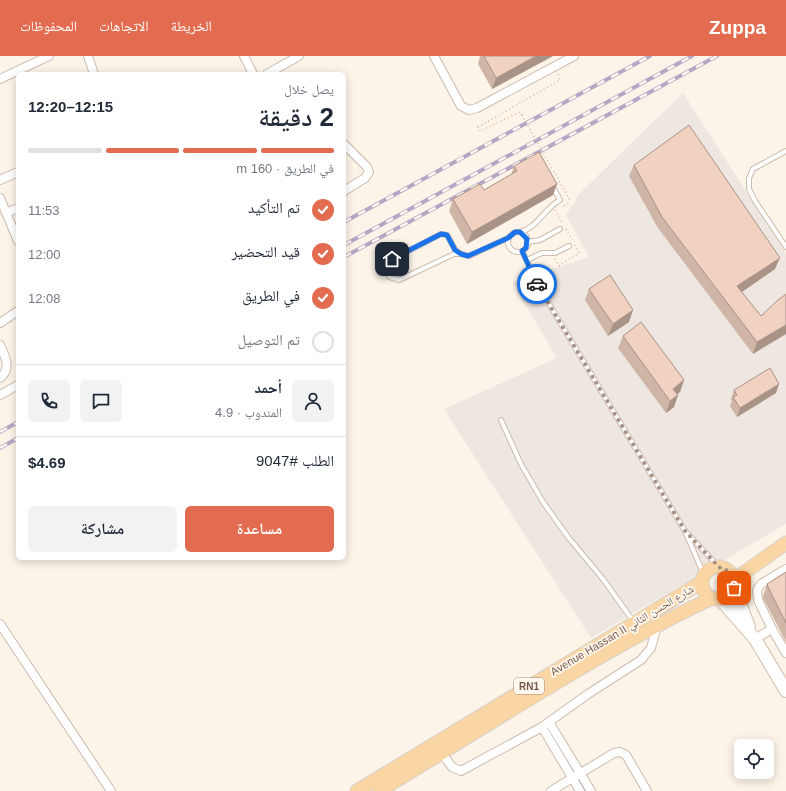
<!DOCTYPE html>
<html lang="ar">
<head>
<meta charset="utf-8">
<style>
	body { margin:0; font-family:Arial,"Noto Naskh Arabic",sans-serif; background:#f2f2f3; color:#1f2937; direction:rtl; height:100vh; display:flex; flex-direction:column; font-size:15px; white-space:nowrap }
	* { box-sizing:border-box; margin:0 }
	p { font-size:13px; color:#747a83 }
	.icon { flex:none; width:22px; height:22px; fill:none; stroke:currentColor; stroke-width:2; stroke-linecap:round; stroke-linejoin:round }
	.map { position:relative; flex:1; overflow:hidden; direction:ltr }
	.drawer { position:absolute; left:16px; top:16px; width:330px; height:488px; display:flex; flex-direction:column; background:#fff; border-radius:6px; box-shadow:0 2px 10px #0003; direction:rtl }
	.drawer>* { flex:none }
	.fabs { position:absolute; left:734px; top:683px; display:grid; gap:8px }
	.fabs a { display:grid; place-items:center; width:40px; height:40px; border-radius:6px; background:#fff; box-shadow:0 2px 10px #0003; font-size:20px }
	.pin { position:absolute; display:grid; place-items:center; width:34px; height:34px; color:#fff; margin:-17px; border-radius:8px; box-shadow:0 2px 6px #0006 }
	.courier { position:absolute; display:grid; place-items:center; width:40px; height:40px; margin:-20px; border:3px solid #1a73e8; border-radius:50%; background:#fff; color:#222; box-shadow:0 1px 5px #0007 }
	.headline em { font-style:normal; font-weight:600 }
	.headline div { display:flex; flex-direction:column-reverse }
	.headline { display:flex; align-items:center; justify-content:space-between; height:68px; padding:0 12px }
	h1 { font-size:26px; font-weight:600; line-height:30px }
	.bar { display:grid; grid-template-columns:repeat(4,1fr); gap:6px 4px; align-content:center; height:48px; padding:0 12px }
	.bar i { height:5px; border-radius:3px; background:#e0e1e3 }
	.bar .active { background:#e36c50 }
	.bar p { grid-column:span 4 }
	.line { display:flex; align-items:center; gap:10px; padding:0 12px; border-top:1px solid #e0e1e3 }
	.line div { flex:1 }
	.round { display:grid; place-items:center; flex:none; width:42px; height:42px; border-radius:6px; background:#f2f2f3 }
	ol { padding:0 12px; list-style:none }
	li { display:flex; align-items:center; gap:12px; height:44px }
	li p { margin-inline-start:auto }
	li .icon { padding:4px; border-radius:50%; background:#e36c50; color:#fff; stroke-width:4 }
	li:last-child { color:#747a83 }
	li i { width:22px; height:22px; border:2px solid #e0e1e3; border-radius:50% }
	.primary-button { display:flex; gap:8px; margin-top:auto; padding:8px 12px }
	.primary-button a { flex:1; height:46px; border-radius:6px; background:#e36c50; color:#fff; font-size:16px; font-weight:600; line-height:46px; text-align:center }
	.primary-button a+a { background:#f2f2f3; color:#1f2937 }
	header { display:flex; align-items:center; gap:24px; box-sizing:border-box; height:56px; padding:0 20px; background:#e36c50; color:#fff }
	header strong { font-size:19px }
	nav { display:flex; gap:22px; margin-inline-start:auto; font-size:14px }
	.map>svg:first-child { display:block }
	.industrial { fill:#ede6e1 }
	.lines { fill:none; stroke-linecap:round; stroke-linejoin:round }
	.service-casing { stroke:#cebbae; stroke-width:6 }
	.minor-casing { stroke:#cebbae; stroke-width:10 }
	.secondary-casing { stroke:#d3bdae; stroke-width:14 }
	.primary-casing { stroke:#d9d1cd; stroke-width:15 }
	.path { stroke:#d6b5a3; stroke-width:1.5; stroke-dasharray:1 3; stroke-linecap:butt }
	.service { stroke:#fff; stroke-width:4 }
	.minor { stroke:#fff; stroke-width:8 }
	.secondary { stroke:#fff; stroke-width:12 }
	.primary { stroke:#f9d6a3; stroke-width:13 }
	.rail-casing { stroke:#b6a6c6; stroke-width:4 }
	.rail { stroke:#fff8ef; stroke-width:2.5; stroke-dasharray:8; stroke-linecap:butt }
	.path-bridge { stroke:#d6b5a3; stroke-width:1.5; stroke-dasharray:1 3; stroke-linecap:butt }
	.wall { fill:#cfb5a5 }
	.shaded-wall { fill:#a99386 }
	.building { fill:#f1d2c0; stroke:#a99386 }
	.done { stroke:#a59083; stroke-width:4; stroke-dasharray:0 7.2 }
	.route { stroke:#1a73e8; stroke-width:5 }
	.labels { text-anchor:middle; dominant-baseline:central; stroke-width:3.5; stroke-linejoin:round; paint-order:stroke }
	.shield { fill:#fff8ef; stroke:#9f897d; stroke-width:1 }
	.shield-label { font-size:10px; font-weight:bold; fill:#765a4c }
	.street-label { font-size:11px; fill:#765a4c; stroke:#fff8ef }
</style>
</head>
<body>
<header>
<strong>Zuppa</strong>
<nav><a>الخريطة</a><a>الاتجاهات</a><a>المحفوظات</a></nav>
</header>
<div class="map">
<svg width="786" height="735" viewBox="0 0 786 735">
	<rect width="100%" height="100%" fill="#fcf4e8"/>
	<path class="industrial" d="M683 37 786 198V468L591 582 444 353 557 302 512 226 589 201 566 159 580 137Z"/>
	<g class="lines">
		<defs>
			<g id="service">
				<path d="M786 95 753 113 749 122V133L755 145 786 191"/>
				<path d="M520 176C537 172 545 152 560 144L553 131"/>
				<circle cx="518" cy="186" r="10"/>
				<path d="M527 186 540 184 560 173"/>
				<path d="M522 195 545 241 685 475"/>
				<path d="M461 198H454L399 224 389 221 386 211 389 205 441 178 447 179 455 193 461 198 469 200 508 182"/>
				<path d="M527 204 542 197H555L569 190"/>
				<path d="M501 364 521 408 543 446 568 481 603 523 633 565"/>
				<path d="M704 519 685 475 719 511"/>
			</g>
			<g id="minor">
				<path d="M88 0 94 18"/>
				<path d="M244 0 253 18"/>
				<path d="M434 0 461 50 469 54 477 52 574 0"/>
				<path d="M267 18 299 0"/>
				<path d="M0 23 49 0"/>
				<path d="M344 88 367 111 369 116 365 122 344 135"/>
				<path d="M0 124 18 116"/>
				<path d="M0 142 18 185"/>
				<path d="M6 157 18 152"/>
				<path d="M0 267 18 255"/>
				<path d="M0 289C5 300 12 313 0 322"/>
				<path d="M0 339 18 329"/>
				<path d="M0 568 111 735"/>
				<path d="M772 573 786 597"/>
				<path d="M755 583 772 573 758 544 757 534 761 528 786 513"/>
				<path d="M549 666 591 735"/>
				<path d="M542 671 580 735"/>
				<path d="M441 696 452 711 461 715 542 671 588 638 641 604 651 592 657 570"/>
				<path d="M551 735 614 697 620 696 626 699 647 735"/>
			</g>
			<g id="secondary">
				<path d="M734 532 749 571"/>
				<path d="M720 543 755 583 786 635"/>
			</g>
			<g id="primary">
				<circle cx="718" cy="527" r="16"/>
				<path d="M734 524 786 487"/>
				<path d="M357 735 702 526"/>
				<path d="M379 735C489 669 596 597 712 542"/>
			</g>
		</defs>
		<use href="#service" class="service-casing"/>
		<use href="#minor" class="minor-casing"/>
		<use href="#secondary" class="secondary-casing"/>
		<use href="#primary" class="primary-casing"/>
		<g class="path">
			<path d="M522 59 520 56 480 75 478 71 557 26 560 24 558 17"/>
			<path d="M564 150 571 146"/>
			<path d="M555 154 562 167"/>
			<path d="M566 173 572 184"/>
			<path d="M555 203 559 210 579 197 575 189"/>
		</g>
		<use href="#service" class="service"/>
		<use href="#minor" class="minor"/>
		<use href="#secondary" class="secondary"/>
		<use href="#primary" class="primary"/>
		<defs>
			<g id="rail">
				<path d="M344 166 650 0"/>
				<path d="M344 189 692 0"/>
				<path d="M344 201 717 0"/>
				<path d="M0 376 18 366"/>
				<path d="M0 392 18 382"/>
			</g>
		</defs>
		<use href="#rail" class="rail-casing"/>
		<use href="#rail" class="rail"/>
		<path class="path-bridge" d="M522 59 571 146"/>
	</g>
	<g class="wall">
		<path d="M480 0H553L492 33 478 8Z"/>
		<path d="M634 109 775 213 742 236 761 260 786 238 753 298 658 172 629 120Z"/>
		<path d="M514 110 557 128 553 139 467 188 449 155 453 143 484 134 511 119Z"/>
		<path d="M589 233 629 266 608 280 585 244Z"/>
		<path d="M623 280 684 324 680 336 677 338 678 339 674 351 666 357 618 292Z"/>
		<path d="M734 334 776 337 737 361 730 350 732 345 731 343Z"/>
		<path d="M786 516V586L763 542V540L767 528Z"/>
	</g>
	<g class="shaded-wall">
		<path d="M536 0H553L492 33 496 22Z"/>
		<path d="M557 128 553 139 467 188 472 176Z"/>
		<path d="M780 202 775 213 733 242 737 230Z"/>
		<path d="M633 254 629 266 608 280 613 268Z"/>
		<path d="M786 269V278L753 298 757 286Z"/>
		<path d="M684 324 680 336 669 344 673 333Z"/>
		<path d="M779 328 776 337 737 361 740 352Z"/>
		<path d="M678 339 674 351 666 357 670 345Z"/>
	</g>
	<g class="building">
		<path d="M484 0H536L496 22Z"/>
		<path d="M689 69 780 202 737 230 761 260 778 244 786 238V269L757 286 662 161 634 109Z"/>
		<path d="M539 96 557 128 472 176 453 143 480 128 484 134 517 115 514 110Z"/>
		<path d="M610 219 633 254 613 268 589 233Z"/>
		<path d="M641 266 684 324 673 333 678 339 670 345 623 280Z"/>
		<path d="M770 312 779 328 740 352 733 341 737 339 734 334Z"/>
		<path d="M786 516V567L768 531 767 528Z"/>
	</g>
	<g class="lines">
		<path class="done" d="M537 228 685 475 719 511 730 516 734 524V532"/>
		<path class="route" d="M392 203 441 178 447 179 455 194 461 198 468 200 508 182 515 176H520L527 183 526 192 522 195 537 228"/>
	</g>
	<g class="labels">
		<rect class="shield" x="514" y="622" width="30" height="16" rx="3"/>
		<g class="shield-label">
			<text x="529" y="630">RN1</text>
		</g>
		<g class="street-label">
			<text transform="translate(622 574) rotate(-31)">Avenue Hassan II شارع الحسن الثاني</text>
		</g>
	</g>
</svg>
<div class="fabs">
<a><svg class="icon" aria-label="locate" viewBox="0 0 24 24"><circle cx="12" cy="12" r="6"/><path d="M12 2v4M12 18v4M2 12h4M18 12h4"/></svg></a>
</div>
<div class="pin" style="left:734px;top:532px;background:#ea580c"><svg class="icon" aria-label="bag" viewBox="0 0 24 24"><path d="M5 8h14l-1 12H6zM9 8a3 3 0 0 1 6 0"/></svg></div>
<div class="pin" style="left:392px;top:203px;background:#1f2937"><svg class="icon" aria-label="home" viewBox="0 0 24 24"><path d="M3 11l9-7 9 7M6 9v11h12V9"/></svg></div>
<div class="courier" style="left:537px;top:228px"><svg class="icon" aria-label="car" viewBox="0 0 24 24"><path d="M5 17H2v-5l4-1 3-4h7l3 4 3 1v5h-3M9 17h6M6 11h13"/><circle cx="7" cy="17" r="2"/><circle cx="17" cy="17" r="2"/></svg></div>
<section class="drawer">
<div class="headline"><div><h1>2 دقيقة</h1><p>يصل خلال</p></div><em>12:15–12:20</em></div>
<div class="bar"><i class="active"></i><i class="active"></i><i class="active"></i><i></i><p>في الطريق · 160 m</p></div>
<ol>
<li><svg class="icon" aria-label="check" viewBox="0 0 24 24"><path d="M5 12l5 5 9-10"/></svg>تم التأكيد<p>11:53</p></li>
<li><svg class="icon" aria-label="check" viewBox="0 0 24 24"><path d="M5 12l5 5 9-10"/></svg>قيد التحضير<p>12:00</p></li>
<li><svg class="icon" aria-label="check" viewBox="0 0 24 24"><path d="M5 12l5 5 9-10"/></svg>في الطريق<p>12:08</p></li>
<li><i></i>تم التوصيل</li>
</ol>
<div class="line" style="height:72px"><a class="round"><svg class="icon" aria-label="person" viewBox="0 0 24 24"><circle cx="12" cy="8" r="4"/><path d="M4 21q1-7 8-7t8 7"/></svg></a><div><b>أحمد</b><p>المندوب · 4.9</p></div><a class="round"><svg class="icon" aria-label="chat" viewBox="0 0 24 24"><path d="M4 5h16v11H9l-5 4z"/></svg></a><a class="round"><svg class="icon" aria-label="phone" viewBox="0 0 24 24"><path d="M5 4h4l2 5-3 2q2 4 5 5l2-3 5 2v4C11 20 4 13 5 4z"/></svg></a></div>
<div class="line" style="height:52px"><div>الطلب #9047</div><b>$4.69</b></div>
<div class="primary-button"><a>مساعدة</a><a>مشاركة</a></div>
</section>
</div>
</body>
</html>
